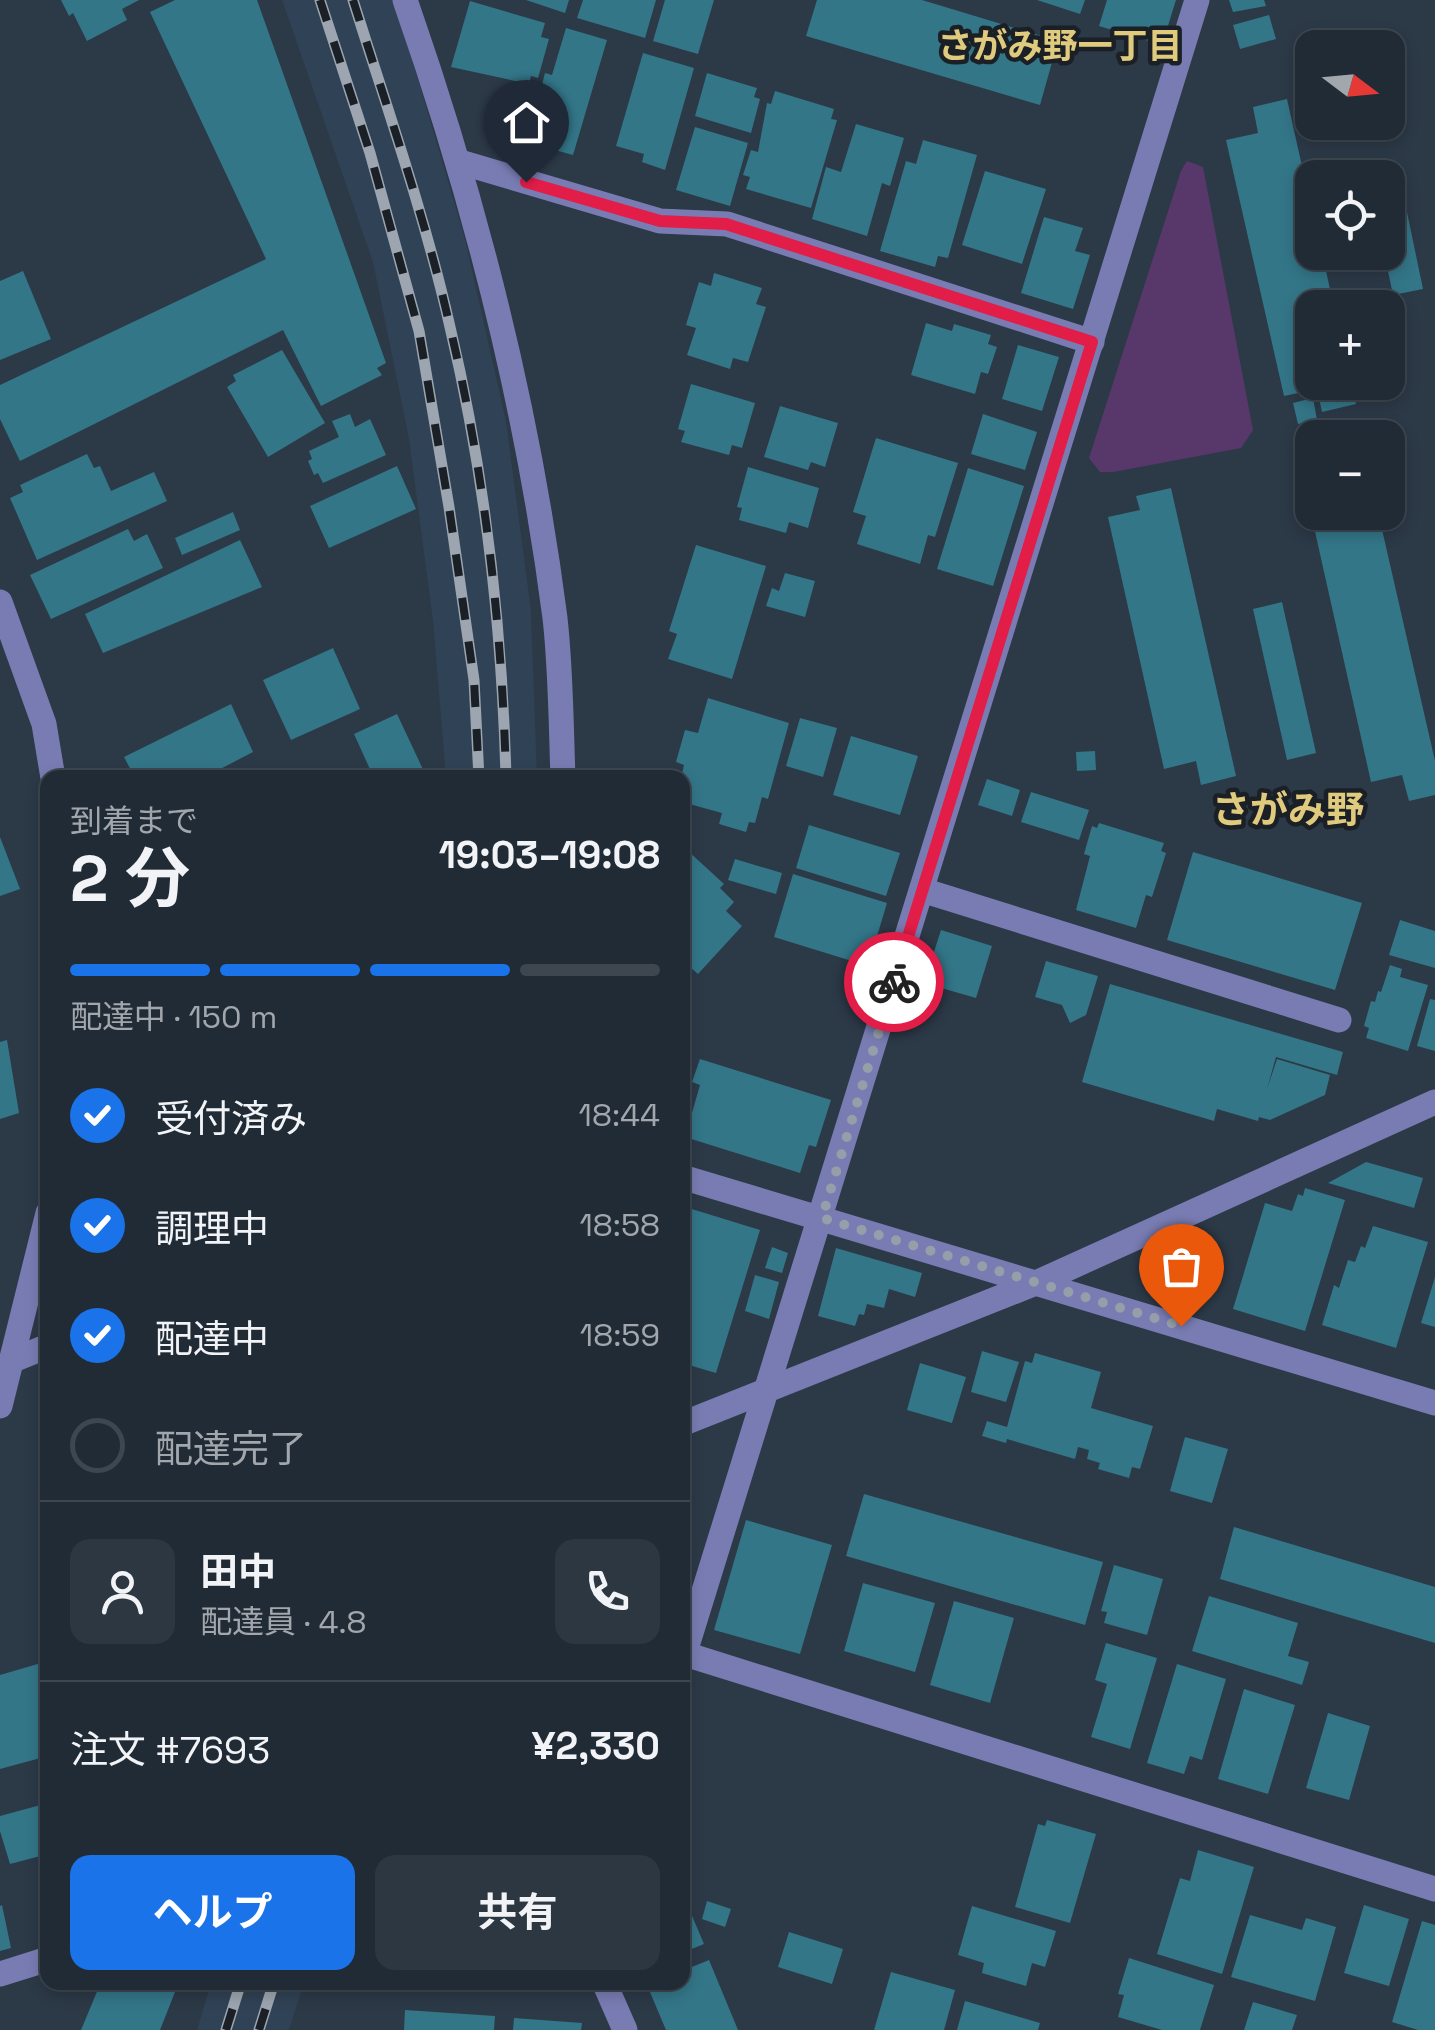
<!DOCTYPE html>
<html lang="ja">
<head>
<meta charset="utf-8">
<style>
	body { margin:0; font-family:"Space Grotesk","Noto Sans JP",sans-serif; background:#2d3741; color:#f1f3f6; height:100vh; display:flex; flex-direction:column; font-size:38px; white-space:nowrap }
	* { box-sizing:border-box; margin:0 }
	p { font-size:32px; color:#a2a7ad }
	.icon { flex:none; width:55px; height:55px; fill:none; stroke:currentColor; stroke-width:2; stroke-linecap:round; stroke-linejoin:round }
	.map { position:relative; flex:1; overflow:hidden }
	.sheet { position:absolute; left:40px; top:770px; width:650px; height:1220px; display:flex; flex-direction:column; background:#212b35; border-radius:20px; box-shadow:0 5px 15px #0003,0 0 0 2px #3e4750 }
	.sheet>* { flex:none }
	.needle { width:65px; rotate:106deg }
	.buttons { position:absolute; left:1295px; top:30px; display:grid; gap:20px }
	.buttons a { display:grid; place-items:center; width:110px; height:110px; border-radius:20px; background:#212b35; box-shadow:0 5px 15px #0003,0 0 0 2px #3e4750; font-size:50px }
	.pin { position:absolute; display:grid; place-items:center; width:85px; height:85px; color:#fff; margin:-102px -42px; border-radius:50% 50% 50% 0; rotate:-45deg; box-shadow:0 0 10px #0007 }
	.pin .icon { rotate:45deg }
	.courier { position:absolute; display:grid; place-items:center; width:100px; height:100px; margin:-50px; border:8px solid #e11d48; border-radius:50%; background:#fff; color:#222; box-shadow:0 2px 12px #0007 }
	.summary em { font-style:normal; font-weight:700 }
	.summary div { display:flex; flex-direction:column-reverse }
	.summary { display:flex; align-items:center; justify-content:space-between; height:170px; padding:0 30px }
	h1 { font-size:65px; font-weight:700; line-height:75px }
	.bar { display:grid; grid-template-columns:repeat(4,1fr); gap:15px 10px; align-content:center; height:120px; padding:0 30px }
	.bar i { height:12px; border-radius:8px; background:#3e4750 }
	.bar .current { background:#1a73e8 }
	.bar p { grid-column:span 4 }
	.line { display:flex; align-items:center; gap:25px; padding:0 30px; border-top:2px solid #3e4750 }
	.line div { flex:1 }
	.round { display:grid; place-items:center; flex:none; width:105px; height:105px; border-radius:20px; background:#2d3741 }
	ol { padding:0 30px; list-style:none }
	li { display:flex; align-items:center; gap:30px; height:110px }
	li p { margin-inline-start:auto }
	li .icon { padding:10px; border-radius:50%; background:#1a73e8; color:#fff; stroke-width:4 }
	li:last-child { color:#a2a7ad }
	li i { width:55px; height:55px; border:5px solid #3e4750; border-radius:50% }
	.button { display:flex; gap:20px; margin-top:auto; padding:20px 30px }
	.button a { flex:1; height:115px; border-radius:20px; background:#1a73e8; color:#fff; font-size:40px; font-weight:700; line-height:115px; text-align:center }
	.button a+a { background:#2d3741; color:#f1f3f6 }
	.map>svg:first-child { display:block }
	.built { fill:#304255 }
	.green { fill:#58386b }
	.building { fill:#337688 }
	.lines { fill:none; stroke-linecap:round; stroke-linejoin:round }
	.minor { stroke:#797cb2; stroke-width:25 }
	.rail-casing { stroke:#9ca5b0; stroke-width:11 }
	.rail { stroke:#1a2026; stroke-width:8; stroke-dasharray:22; stroke-linecap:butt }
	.done { stroke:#959ea9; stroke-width:10; stroke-dasharray:0 18 }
	.route { stroke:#e11d48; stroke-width:12 }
	.labels { text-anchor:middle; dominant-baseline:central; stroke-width:9; stroke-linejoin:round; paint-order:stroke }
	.neighbourhood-label { font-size:35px; font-weight:bold; fill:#e0ca7d; stroke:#1a2026 }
	.quarter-label { font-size:38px; font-weight:bold; fill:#e0ca7d; stroke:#1a2026 }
</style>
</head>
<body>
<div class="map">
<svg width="1435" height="2030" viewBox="0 0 1435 2030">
	<rect width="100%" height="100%" fill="#2c3947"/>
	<g class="built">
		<path d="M282 0H392L412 59 465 239 506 421 531 611 537 777H446L433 621 409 439 373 262Z"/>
		<path d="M211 1983 212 1982 304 1983 289 2030H197Z"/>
	</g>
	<path class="green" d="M1187 161 1203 167 1253 430 1241 448 1113 472H1100L1089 458 1181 171Z"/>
	<g class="building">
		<path d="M61 0H139L122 9 127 20 87 41 73 13 69 16Z"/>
		<path d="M175 0H257L386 363 377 368 382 375 321 406 283 330 20 461 0 419V385L266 259 150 12Z"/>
		<path d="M526 0H569L565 13Z"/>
		<path d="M583 0H656L645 38 577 18Z"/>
		<path d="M665 0H714L698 54 653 41Z"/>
		<path d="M817 0H922L1058 41 1040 105 806 36Z"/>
		<path d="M1037 0H1085L1080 14Z"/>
		<path d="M1107 0H1176L1162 45 1099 26Z"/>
		<path d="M1229 0H1264L1266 6 1233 12Z"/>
		<path d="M470 1 545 23 541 37 549 39 538 78 531 76 529 84 451 67Z"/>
		<path d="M1269 15 1276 39 1240 49 1233 25Z"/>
		<path d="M566 28 607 40 573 155 519 140 530 101 537 103 545 73 552 75Z"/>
		<path d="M643 53 694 68 665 170 642 162 644 154 616 146Z"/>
		<path d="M707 73 757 88 754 97 760 99 751 133 695 116Z"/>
		<path d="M775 91 834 109 831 119 837 120 811 208 746 189 750 177 743 175 751 150 758 152 767 103 771 104Z"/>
		<path d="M1287 99 1312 211V252H1322L1334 308H1312V382H1352L1356 404 1322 412 1317 389 1284 396 1226 140 1258 133 1253 107Z"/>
		<path d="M856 124 904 138 890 186 882 183 867 236 812 219 826 167 841 172Z"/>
		<path d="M695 127 748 143 730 206 676 190Z"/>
		<path d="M923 140 977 155 948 258 938 256 935 267 880 251 906 161 916 164Z"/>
		<path d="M985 171 1046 189 1022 264 962 245Z"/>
		<path d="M1403 193 1423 289 1393 295 1384 252H1388V196Z"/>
		<path d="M1044 217 1083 228 1075 251 1090 255 1073 309 1021 293Z"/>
		<path d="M23 271 51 339 0 360V281Z"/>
		<path d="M714 273 762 288 756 304 766 307 748 362 733 358 730 369 687 355 696 328 686 325 699 282 711 286Z"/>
		<path d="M926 323 952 331 954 324 991 335 988 344 997 347 988 374 981 372 975 394 911 375Z"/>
		<path d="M1018 345 1059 357 1042 411 1002 399Z"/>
		<path d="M282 350 325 423 268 457 227 387 236 381 233 375Z"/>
		<path d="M691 384 755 403 742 448 732 445 729 455 681 442 685 431 678 429Z"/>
		<path d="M1313 398 1317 420 1298 424 1293 403Z"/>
		<path d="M780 406 838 423 825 467 811 462 808 470 764 457Z"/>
		<path d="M350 414 355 427 370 419 386 455 323 483 318 473 314 475 308 461 312 459 309 451 339 437 332 421Z"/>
		<path d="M983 414 1037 432 1025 470 971 454Z"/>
		<path d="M876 438 958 463 935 537 928 535 920 564 857 544 866 516 853 512Z"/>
		<path d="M87 454 94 468 100 466 111 491 154 472 167 501 37 560 10 498 23 492 20 485Z"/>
		<path d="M397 466 416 509 329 548 310 506Z"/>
		<path d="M748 467 819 488 808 528 789 522 786 533 739 520 742 508 737 507Z"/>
		<path d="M968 468 1024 486 993 586 937 569Z"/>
		<path d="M1171 488 1236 776 1201 785 1196 761 1164 769 1108 517 1140 510 1136 496Z"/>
		<path d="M233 512 240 530 182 555 175 538Z"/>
		<path d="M1343 512H1378L1435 761V795L1409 801 1402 775 1371 782 1314 527 1345 520Z"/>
		<path d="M128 529 134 541 147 534 163 568 51 619 30 575Z"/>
		<path d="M240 540 262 587 103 653 85 614Z"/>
		<path d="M696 545 766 566 732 679 668 659 677 634 669 631Z"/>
		<path d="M785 573 815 581 805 617 766 606 772 588 779 591Z"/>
		<path d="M1282 602 1316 753 1287 760 1253 609Z"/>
		<path d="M333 648 360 709 291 740 263 680Z"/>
		<path d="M708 698 789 723 768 799 762 797 755 823 749 822 746 832 719 824 722 813 682 802 685 790 681 778 684 765 676 762 685 730 698 733Z"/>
		<path d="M231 704 253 752 203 778H135L124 757Z"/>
		<path d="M397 714 427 778H374L354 734Z"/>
		<path d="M800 718 837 728 823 777 786 766Z"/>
		<path d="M851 736 918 756 900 815 833 795Z"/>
		<path d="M1095 751 1096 770 1077 771 1076 752Z"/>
		<path d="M987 779 1020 790 1012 816 978 805Z"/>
		<path d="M1031 792 1089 810 1079 840 1021 822Z"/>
		<path d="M1099 823 1164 843 1161 851 1166 853 1152 897 1146 895 1136 928 1076 910 1090 856 1084 854 1092 826 1097 828Z"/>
		<path d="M809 825 900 853 886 896 796 868Z"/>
		<path d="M0 837 20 889 0 896Z"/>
		<path d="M687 850 724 884 720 888 734 902 726 911 742 926 698 974 682 960V855Z"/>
		<path d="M1193 852 1362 903 1335 990 1167 940Z"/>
		<path d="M735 859 782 873 776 894 728 880Z"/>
		<path d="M793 874 887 903 868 966 774 937Z"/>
		<path d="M1400 920 1435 931V968L1389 955Z"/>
		<path d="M941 930 992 946 976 998 924 983Z"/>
		<path d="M1046 961 1098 976 1086 1015 1070 1023 1062 1005 1035 997Z"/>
		<path d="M1390 965 1402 969 1400 977 1428 985 1408 1051 1366 1038 1369 1028 1364 1026 1371 1001 1375 1002 1378 991 1381 992Z"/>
		<path d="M1110 984 1343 1052 1337 1075 1276 1057 1267 1089 1277 1059 1330 1075 1325 1095 1270 1120 1259 1117 1258 1121 1217 1109 1214 1121 1082 1082Z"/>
		<path d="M1430 999 1435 1000V1051L1417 1046Z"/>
		<path d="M7 1040 19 1113 0 1119V1042Z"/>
		<path d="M700 1059 831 1100 816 1147 809 1145 800 1173 685 1137 700 1085 692 1082Z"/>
		<path d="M1366 1162 1423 1178 1414 1208 1328 1183Z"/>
		<path d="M1305 1188 1345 1200 1305 1331 1233 1309 1265 1203 1292 1211 1298 1194 1303 1196Z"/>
		<path d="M682 1206 760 1230 716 1373 682 1363Z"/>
		<path d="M1373 1226 1428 1242 1396 1348 1322 1325 1334 1285 1339 1288 1348 1260 1355 1262 1361 1246 1365 1248Z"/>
		<path d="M772 1247 788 1253 782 1273 765 1268Z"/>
		<path d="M836 1248 922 1273 915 1297 889 1289 884 1308 867 1304 864 1315 859 1314 855 1326 818 1316Z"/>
		<path d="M755 1275 779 1282 769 1319 745 1311Z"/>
		<path d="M1435 1277V1327L1421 1323Z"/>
		<path d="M982 1351 1019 1362 1006 1402 971 1392Z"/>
		<path d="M1035 1353 1101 1372 1091 1408 1153 1426 1140 1469 1132 1467 1129 1478 1098 1469 1100 1463 1087 1459 1089 1450 1078 1447 1075 1459 1007 1439 1006 1443 982 1436 987 1421 1007 1427 1025 1361 1032 1363Z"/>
		<path d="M920 1363 966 1377 952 1423 907 1410Z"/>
		<path d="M1185 1437 1228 1449 1212 1503 1170 1491Z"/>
		<path d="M864 1494 1103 1562 1085 1625 846 1556Z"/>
		<path d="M746 1520 832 1545 800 1654 714 1630Z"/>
		<path d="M1234 1527 1435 1587V1643L1220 1579Z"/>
		<path d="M1114 1565 1163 1579 1147 1635 1104 1623 1107 1612 1101 1611Z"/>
		<path d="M863 1583 935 1603 915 1672 844 1651Z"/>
		<path d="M1209 1596 1298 1623 1288 1656 1309 1662 1302 1685 1192 1651Z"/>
		<path d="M954 1601 1014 1618 990 1703 930 1685Z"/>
		<path d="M1106 1643 1157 1658 1130 1749 1091 1737 1107 1684 1095 1680Z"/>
		<path d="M48 1661V1756L0 1769V1675Z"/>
		<path d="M1177 1664 1226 1679 1202 1760 1190 1756 1184 1774 1147 1763Z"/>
		<path d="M1244 1689 1295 1705 1268 1794 1218 1779Z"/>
		<path d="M1328 1713 1370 1726 1349 1800 1306 1788Z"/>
		<path d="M48 1803V1854L10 1864 0 1831V1816Z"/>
		<path d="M1047 1820 1096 1834 1070 1923 1015 1907 1038 1824 1045 1826Z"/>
		<path d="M1198 1850 1254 1867 1222 1974 1157 1954 1180 1878 1190 1881Z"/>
		<path d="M707 1901 731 1909 725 1927 702 1919Z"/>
		<path d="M687 1904 704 1944 682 1953V1906Z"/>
		<path d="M2 1905 11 1948 0 1951V1906Z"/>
		<path d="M1364 1905 1409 1919 1389 1986 1344 1973Z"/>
		<path d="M972 1906 1056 1931 1045 1967 1032 1963 1026 1986 982 1973 984 1963 958 1955Z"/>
		<path d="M1250 1915 1302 1930 1306 1918 1336 1927 1315 2001 1231 1977Z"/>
		<path d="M1422 1921 1435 1925V2030H1418L1392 2022Z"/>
		<path d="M789 1932 843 1949 832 1984 778 1967Z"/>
		<path d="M1129 1958 1214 1985 1200 2030H1162L1118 2017 1124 1995 1118 1994Z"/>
		<path d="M709 1960 738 2030H666L647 1985 682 1982V1971Z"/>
		<path d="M891 1972 955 1990 944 2030H874Z"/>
		<path d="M101 1982H153L175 1992 160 2030H81Z"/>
		<path d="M965 2001 1040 2023 1038 2030H957Z"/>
		<path d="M1253 2002 1297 2015 1292 2030H1244Z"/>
		<path d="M405 2010 495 2016 494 2030H404Z"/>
		<path d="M514 2018 582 2023 581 2030H513Z"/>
	</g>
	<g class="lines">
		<g class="minor">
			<path d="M405 0C475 200 528 408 555 618 561 671 561 725 563 778"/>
			<path d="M460 162 660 221 727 224 1092 342"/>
			<path d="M0 602 44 724 53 778"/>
			<path d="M922 890 1339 1020"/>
			<path d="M682 1177 1435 1403"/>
			<path d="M11 1361 48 1346"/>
			<path d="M0 1406 48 1213"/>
			<path d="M682 1424 1036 1283 1435 1102"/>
			<path d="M685 1654 1435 1889"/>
			<path d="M682 1662 1197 0"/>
			<path d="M0 1974 48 1959"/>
			<path d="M604 1982 625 2030"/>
		</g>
		<defs>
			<g id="rail">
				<path d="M320 0 370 153 419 331 449 507 474 680 479 778"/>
				<path d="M353 0C387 108 425 216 450 327 485 475 502 626 506 778"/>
				<path d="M226 2030 241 1982"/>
				<path d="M259 2030 274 1982"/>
			</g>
		</defs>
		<use href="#rail" class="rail-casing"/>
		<use href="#rail" class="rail"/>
	</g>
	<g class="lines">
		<path class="done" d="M894 982 822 1218 1181 1326"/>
		<path class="route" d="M526 182 660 221 726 224 1092 342 894 982"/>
	</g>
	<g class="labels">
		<g class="neighbourhood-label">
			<text x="1060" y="46">さがみ野一丁目</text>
		</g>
		<g class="quarter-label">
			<text x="1288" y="810">さがみ野</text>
		</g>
	</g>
</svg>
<div class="buttons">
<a><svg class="needle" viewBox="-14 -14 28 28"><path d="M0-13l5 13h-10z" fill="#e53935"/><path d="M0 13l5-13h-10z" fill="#a2a7ad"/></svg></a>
<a><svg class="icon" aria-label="locate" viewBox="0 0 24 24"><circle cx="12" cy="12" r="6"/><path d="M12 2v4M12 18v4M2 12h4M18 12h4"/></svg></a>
<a>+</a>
<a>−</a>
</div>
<div class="pin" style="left:1181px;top:1326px;background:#ea580c"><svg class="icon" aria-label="bag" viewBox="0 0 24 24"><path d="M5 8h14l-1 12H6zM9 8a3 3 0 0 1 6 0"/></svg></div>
<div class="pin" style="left:526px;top:182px;background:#1f2937"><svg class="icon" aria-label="home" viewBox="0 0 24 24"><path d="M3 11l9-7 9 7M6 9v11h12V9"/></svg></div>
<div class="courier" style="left:894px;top:982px"><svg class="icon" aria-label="bike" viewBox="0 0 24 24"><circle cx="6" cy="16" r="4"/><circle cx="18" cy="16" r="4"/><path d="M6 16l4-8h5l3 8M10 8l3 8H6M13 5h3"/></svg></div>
<section class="sheet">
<div class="summary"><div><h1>2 分</h1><p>到着まで</p></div><em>19:03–19:08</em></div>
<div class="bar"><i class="current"></i><i class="current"></i><i class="current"></i><i></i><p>配達中 · 150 m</p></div>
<ol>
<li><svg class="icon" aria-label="check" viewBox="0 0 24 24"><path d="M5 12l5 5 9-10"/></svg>受付済み<p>18:44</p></li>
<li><svg class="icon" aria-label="check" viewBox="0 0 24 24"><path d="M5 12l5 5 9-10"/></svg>調理中<p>18:58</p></li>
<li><svg class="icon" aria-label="check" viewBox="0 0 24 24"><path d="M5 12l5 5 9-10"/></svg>配達中<p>18:59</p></li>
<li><i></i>配達完了</li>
</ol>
<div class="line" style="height:180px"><a class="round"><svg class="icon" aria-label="person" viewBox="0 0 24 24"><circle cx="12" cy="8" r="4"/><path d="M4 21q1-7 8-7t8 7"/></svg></a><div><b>田中</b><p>配達員 · 4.8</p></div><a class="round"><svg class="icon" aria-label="phone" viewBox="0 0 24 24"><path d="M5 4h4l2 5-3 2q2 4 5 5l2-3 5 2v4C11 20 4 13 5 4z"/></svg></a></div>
<div class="line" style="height:130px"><div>注文 #7693</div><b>¥2,330</b></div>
<div class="button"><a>ヘルプ</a><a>共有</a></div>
</section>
</div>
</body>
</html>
